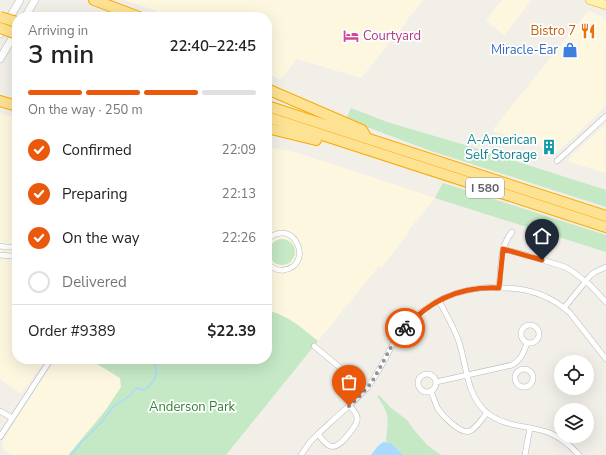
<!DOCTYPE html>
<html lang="en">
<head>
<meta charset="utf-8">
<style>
	body { margin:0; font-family:"Nunito Sans",sans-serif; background:#f2f2f2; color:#222; height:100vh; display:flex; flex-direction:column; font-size:15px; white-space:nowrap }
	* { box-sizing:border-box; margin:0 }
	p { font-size:13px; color:#767676 }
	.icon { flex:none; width:22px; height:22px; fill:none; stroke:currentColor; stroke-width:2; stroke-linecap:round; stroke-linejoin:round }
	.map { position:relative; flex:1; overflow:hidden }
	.sheet { position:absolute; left:12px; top:12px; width:260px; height:352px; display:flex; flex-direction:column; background:#fff; border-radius:16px; box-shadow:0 4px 16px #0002 }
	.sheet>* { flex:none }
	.tools { position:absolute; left:554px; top:355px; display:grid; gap:8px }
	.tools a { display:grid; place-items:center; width:40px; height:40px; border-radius:50%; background:#fff; box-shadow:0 4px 16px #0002; font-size:20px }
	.pin { position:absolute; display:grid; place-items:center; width:34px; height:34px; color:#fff; margin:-41px -17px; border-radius:50% 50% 50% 0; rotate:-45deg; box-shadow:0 0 4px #0007 }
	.pin .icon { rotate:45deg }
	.courier { position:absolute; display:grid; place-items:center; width:40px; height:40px; margin:-20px; border:3px solid #ea580c; border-radius:50%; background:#fff; color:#222; box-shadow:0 1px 5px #0007 }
	.summary em { font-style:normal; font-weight:600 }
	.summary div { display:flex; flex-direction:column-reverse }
	.summary { display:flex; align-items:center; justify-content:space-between; height:68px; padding:0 16px }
	h1 { font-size:26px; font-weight:600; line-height:30px }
	.bar { display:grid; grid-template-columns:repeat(4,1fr); gap:6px 4px; align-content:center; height:48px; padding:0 16px }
	.bar i { height:5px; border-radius:3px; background:#e0e0e0 }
	.bar .on { background:#ea580c }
	.bar p { grid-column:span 4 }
	.line { display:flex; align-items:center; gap:10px; padding:0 16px; border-top:1px solid #e0e0e0 }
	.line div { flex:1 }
	ol { padding:0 16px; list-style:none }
	li { display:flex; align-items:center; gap:12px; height:44px }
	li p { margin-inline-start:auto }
	li .icon { padding:4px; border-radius:50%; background:#ea580c; color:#fff; stroke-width:4 }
	li:last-child { color:#767676 }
	li i { width:22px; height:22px; border:2px solid #e0e0e0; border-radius:50% }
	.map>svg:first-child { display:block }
	.commercial { fill:#fef7e0 }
	.green { fill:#c5e8c5 }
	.water { fill:#aadaff }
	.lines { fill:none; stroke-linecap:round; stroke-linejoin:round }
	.stream { stroke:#aadaff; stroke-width:1.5 }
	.minor-casing { stroke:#b5b8bc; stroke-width:6 }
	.secondary-casing { stroke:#b6babf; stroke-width:8 }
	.primary-casing { stroke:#f2c960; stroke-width:10 }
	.motorway-casing { stroke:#f9ab00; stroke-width:12 }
	.minor { stroke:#fff; stroke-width:5 }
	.secondary { stroke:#fff; stroke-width:7 }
	.primary { stroke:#fff2af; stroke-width:8 }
	.motorway { stroke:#fde293; stroke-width:10 }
	.motorway-bridge-casing { stroke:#f9ab00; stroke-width:12; stroke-linecap:butt }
	.motorway-bridge { stroke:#fde293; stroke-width:10 }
	.done { stroke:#929495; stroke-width:4; stroke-dasharray:0 7.2 }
	.route { stroke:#ea580c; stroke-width:5 }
	.labels { text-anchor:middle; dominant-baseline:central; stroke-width:3.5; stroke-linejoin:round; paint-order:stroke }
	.shield { fill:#fff; stroke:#8f9295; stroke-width:1 }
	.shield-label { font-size:12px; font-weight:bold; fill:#5f6368 }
	.food-label { font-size:13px; fill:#c56008; stroke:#fff; text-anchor:end }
	.hotel-label { font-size:13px; fill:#b23c85; stroke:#fff; text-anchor:start }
	.shop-label { font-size:13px; fill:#366cbe; stroke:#fff; text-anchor:end }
	.culture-label { font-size:13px; fill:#0d838f; stroke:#fff; text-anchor:end }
	.park-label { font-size:13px; fill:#348238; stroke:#fff }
</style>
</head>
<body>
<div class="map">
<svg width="606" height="455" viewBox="0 0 606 455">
	<rect width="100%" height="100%" fill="#f1efe8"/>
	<g class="commercial">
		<path d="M124 0H424L405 22 406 23 361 78 297 59 280 80 267 73V17H167L154 10Z"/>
		<path d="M502 0H532L504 35 486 20Z"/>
		<path d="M589 10 591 12 603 17 606 21V105L590 122 556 153 543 150 539 144 493 131 494 128Z"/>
		<path d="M0 113 17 118V359H46L21 394 0 379Z"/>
		<path d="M606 124V173L569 162V159L573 154Z"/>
		<path d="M267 147 290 151 323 161 435 198 408 231 409 233 381 268 379 266 318 341 298 325 288 318 267 310Z"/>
		<path d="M55 359H89L130 384 71 455H12L4 450 2 442Z"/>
	</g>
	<g class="green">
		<path d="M351 108 387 122 465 145 606 190V207L428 150 346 119Z"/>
		<path d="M443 183 606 235V252L435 198Z"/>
		<circle cx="282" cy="252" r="13"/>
		<path d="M267 310C287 315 302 328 318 341L226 455H69V454L105 411 121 387 120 378 89 359H267Z"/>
		<path d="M379 395 390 407 407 420 414 430 427 445 441 455H403L391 443 386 442C388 419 391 416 377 396Z"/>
	</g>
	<path class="water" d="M383 442 391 443 403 455H371L377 447Z"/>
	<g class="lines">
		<path class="stream" d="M70 455 75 451 82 441 88 436 104 419 113 407 131 395 135 389 138 388 144 390C150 386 157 379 156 371 156 367 154 364 154 361L155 359"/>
		<defs>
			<g id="minor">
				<path d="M557 161 606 116"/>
				<path d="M267 240C294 215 315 265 284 270 277 271 272 268 267 263"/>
				<path d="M0 246 5 247H17"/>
				<path d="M503 249 530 256 565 267 572 271 590 285 606 302"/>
				<path d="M0 255 11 256 17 254"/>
				<path d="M499 288C501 270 499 247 512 232"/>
				<path d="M439 301C446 314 454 327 459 342 467 366 466 394 486 412 505 428 529 425 550 433 561 438 571 446 579 455"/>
				<path d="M564 308 590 276 595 272 606 267"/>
				<circle cx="530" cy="334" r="9"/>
				<path d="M314 346 366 389"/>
				<circle cx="524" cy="378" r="9"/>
				<circle cx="427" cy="383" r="9"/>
				<path d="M436 382 512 365C521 360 524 352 527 343"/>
				<path d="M431 392C434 397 435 404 438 409 443 416 461 435 470 431 477 428 482 418 487 413"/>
				<path d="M0 411 12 418"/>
				<path d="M318 434C321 438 325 444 330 446 339 450 351 431 356 424 360 416 354 411 349 405"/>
				<path d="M0 437 51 359"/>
				<path d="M301 455 310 442 318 434C328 425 338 415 349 406 356 399 364 392 370 384 380 370 387 354 396 339 415 310 447 291 482 288 489 287 496 288 503 288 528 288 551 296 570 313L606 359"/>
				<path d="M525 455 530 428"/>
			</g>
			<g id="secondary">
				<path d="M25 17 35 0"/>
				<path d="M0 34 20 0"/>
				<path d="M0 59 17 30"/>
			</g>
			<path id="primary" d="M590 0 606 5"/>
			<g id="motorway">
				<path d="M94 0 139 17"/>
				<path d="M267 89 362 130 365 135"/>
				<path d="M0 101 17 106"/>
				<path d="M267 106 606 216"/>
				<path d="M267 117 606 227"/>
				<path d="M267 128 316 140"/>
			</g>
		</defs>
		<use href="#minor" class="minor-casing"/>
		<use href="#secondary" class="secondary-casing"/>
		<use href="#primary" class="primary-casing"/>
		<use href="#motorway" class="motorway-casing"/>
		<use href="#minor" class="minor"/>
		<use href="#secondary" class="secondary"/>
		<use href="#primary" class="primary"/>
		<use href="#motorway" class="motorway"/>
		<defs>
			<g id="motorway-bridge">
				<path d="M0 17 17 22"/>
				<path d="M0 28 17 34"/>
			</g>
		</defs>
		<use href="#motorway-bridge" class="motorway-bridge-casing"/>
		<use href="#motorway-bridge" class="motorway-bridge"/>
	</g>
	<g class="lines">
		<path class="done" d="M349 406C357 399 365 391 371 383 383 365 390 344 405 328"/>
		<path class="route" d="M405 328C430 300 461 286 499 288L503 249 542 260"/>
	</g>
	<defs>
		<symbol id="restaurant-bare" viewBox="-9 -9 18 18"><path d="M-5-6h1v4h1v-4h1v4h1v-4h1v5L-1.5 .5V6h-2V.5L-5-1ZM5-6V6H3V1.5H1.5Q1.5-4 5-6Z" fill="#e8710a" stroke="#fff" stroke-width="2.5" paint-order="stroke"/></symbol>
		<symbol id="hotel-bare" viewBox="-9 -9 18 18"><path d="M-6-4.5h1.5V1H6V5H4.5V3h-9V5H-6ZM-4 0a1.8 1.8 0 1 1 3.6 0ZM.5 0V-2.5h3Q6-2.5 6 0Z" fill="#d1479c" stroke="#fff" stroke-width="2.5" paint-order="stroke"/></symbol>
		<symbol id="shop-bare" viewBox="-9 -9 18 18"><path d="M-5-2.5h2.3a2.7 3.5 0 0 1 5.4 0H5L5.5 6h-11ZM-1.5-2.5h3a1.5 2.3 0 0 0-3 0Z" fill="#3f7fe0" stroke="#fff" stroke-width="2.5" paint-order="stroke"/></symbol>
		<symbol id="building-bare" viewBox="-9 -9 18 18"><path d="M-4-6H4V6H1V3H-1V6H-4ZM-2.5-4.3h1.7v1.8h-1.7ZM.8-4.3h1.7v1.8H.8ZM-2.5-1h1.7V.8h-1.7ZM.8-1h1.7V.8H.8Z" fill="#0f9aa8" stroke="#fff" stroke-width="2.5" paint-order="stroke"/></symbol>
	</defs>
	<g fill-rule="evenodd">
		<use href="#restaurant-bare" x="577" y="20" width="22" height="22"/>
		<use href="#hotel-bare" x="340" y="25" width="22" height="22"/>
		<use href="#shop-bare" x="559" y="39" width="22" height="22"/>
		<use href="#building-bare" x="538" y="136" width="22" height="22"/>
	</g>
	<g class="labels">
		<rect class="shield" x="466" y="178" width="38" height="20" rx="3"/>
		<g class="shield-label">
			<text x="485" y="188">I 580</text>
		</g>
		<g class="food-label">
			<text x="576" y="31">Bistro 7</text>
		</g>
		<g class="hotel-label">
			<text x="363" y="36">Courtyard</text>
		</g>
		<g class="shop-label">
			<text x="558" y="50">Miracle-Ear</text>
		</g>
		<g class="culture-label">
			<text x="537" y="140">A-American<tspan x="537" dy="15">Self Storage</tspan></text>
		</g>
		<g class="park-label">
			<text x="192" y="407">Anderson Park</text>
		</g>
	</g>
</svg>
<div class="tools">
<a><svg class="icon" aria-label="locate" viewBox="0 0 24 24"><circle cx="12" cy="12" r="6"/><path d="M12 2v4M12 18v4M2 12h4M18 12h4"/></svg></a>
<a><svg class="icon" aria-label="layers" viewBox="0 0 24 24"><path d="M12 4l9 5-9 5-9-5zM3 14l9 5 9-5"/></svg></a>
</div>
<div class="pin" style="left:349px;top:406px;background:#ea580c"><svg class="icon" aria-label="bag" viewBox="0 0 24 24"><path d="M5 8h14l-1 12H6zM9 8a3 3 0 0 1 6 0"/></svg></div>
<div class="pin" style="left:542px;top:260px;background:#1f2937"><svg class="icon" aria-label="home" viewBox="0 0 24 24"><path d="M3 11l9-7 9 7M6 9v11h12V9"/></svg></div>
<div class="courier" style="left:405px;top:328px"><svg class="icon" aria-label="bike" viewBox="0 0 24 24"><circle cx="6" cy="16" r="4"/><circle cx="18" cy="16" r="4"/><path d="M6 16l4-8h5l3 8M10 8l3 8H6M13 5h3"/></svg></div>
<section class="sheet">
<div class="summary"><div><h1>3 min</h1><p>Arriving in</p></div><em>22:40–22:45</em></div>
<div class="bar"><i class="on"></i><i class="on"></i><i class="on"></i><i></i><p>On the way · 250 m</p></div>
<ol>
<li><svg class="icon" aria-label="check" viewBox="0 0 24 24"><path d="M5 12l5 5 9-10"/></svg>Confirmed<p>22:09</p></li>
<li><svg class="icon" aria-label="check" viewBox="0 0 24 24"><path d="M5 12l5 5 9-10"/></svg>Preparing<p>22:13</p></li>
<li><svg class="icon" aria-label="check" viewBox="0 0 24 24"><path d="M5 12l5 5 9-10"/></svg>On the way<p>22:26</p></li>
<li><i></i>Delivered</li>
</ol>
<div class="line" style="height:52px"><div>Order #9389</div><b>$22.39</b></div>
</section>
</div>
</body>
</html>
